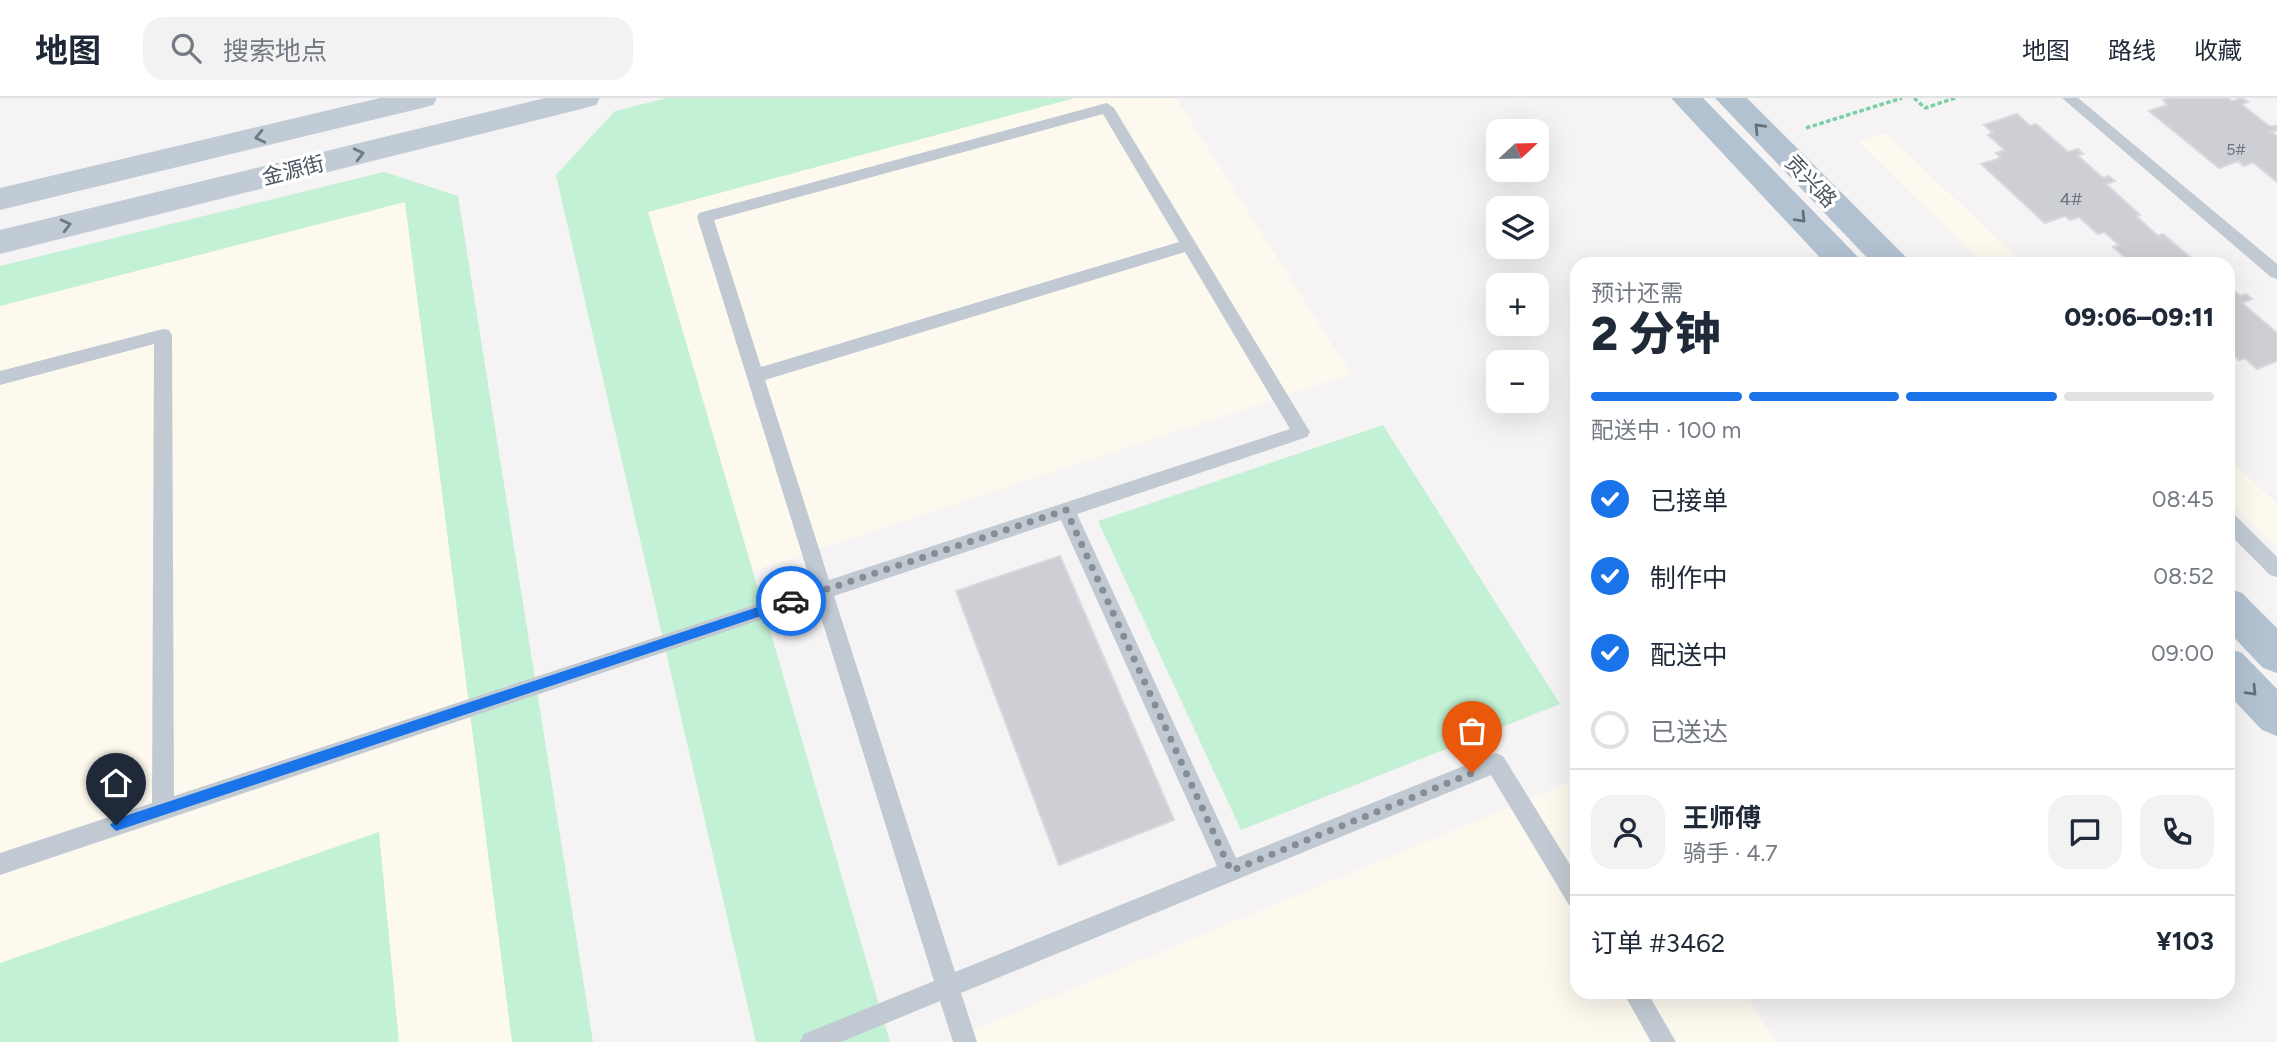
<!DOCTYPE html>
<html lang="zh">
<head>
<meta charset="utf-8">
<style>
	body { margin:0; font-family:Figtree,"Noto Sans SC",sans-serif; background:#f2f2f3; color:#1f2937; height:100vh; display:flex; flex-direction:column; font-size:26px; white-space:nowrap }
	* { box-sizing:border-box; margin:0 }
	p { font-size:23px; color:#747a83 }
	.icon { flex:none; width:38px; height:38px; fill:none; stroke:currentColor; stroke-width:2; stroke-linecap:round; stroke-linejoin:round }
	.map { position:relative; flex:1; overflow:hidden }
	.side { position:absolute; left:1570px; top:159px; width:665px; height:742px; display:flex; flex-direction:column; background:#fff; border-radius:21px; box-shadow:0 7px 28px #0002 }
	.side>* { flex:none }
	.needle { width:46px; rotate:68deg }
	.buttons { position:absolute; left:1486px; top:21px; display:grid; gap:14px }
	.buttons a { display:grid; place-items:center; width:63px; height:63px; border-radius:14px; background:#fff; box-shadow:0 7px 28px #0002; font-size:35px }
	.pin { position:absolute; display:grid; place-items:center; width:60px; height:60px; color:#fff; margin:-72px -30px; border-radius:50% 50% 50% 0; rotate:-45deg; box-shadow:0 0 7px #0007 }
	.pin .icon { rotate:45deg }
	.courier { position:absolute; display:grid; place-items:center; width:70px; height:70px; margin:-35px; border:5px solid #1a73e8; border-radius:50%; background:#fff; color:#222; box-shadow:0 2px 9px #0007 }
	.overview em { font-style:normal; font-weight:800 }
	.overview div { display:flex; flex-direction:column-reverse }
	.overview { display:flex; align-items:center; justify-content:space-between; height:119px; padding:0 21px }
	h1 { font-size:46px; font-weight:800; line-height:52px }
	.bar { display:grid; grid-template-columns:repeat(4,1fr); gap:10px 7px; align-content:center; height:84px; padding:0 21px }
	.bar i { height:9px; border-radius:5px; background:#e0e1e3 }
	.bar .selected { background:#1a73e8 }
	.bar p { grid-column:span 4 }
	.line { display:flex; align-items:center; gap:18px; padding:0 21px; border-top:2px solid #e0e1e3 }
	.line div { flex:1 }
	.round { display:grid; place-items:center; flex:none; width:74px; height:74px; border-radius:21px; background:#f2f2f3 }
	ol { padding:0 21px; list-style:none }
	li { display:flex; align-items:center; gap:21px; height:77px }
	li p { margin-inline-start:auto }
	li .icon { padding:7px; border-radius:50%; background:#1a73e8; color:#fff; stroke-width:4 }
	li:last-child { color:#747a83 }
	li i { width:38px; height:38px; border:4px solid #e0e1e3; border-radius:50% }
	header { display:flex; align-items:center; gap:42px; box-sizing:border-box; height:98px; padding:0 35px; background:#fff; border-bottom:2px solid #e0e1e3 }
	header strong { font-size:33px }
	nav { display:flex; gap:38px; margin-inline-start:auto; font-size:24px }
	.search { width:490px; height:63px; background:#f2f2f3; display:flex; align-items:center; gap:18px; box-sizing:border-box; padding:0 24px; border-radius:21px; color:#747a83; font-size:26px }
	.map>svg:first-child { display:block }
	.commercial { fill:#fdf9ef }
	.green { fill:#c3f1d5 }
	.building { fill:#cdcfd5; stroke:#d7d9de; stroke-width:2 }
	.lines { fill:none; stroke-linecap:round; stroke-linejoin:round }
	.path { stroke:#7ad0a6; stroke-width:3.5; stroke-dasharray:4.5 2.5; stroke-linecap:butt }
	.lane { fill:#c1cad2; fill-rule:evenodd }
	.secondary { fill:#c1cbd6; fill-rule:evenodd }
	.primary { fill:#b3c2d1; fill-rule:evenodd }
	.oneway { stroke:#64717d }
	.oneway2 { stroke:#6e7984 }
	.route { fill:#1a73e8 }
	.done { stroke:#868d94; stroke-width:7; stroke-dasharray:0 12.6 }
	.labels { text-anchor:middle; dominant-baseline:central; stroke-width:7; stroke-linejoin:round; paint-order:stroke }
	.far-number-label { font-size:16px; fill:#6b747e }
	.number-label { font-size:18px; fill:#6b747e }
	.street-label { font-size:21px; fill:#4a5661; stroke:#fff }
</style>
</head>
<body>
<header>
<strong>地图</strong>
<div class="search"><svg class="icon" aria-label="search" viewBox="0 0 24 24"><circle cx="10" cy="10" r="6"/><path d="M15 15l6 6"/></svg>搜索地点</div>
<nav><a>地图</a><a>路线</a><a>收藏</a></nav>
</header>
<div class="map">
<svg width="2277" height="944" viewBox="0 0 2277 944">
	<rect width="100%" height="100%" fill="#f5f3f3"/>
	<g class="commercial">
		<path d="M1075 0H1176L1351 276 753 473 648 114Z"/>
		<path d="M1886 35 2024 166H1984L1858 44Z"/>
		<path d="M405 104 512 944H0V208Z"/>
		<path d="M2228 359 2277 406V450L2228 402Z"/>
		<path d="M1577 681V894H1744L1776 944H944Z"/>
	</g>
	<g class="green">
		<path d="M667 0H1075L648 114 890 944H756L556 77 615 13Z"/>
		<path d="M384 74 458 98 593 944H512L405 104 0 208V168Z"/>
		<path d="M1383 327 1560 606 1241 732 1098 423Z"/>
		<path d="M379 734 399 944H0V865Z"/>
	</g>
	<g class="building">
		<path d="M2170 0H2228L2232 3 2242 0 2248 4 2241 6 2269 28H2277V32L2271 34 2277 38V84L2253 64 2244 68 2238 63 2219 70 2149 13 2168 7 2163 2Z"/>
		<path d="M2017 16 2030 28 2036 26 2068 54 2078 51 2083 56 2077 57 2103 80 2109 78 2115 83 2106 86 2140 117 2136 118 2158 138 2163 136 2198 166H2132L2113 149 2119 147 2104 134 2098 136 2079 119 2070 122 2065 118 2045 125 1981 66 2001 60 1996 55 2005 52 1988 37 1993 35 1984 27Z"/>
		<path d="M2228 188 2240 198 2246 196 2252 201 2242 205 2277 235V263L2257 271 2245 260 2239 262 2228 252Z"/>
		<path d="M1060 458 1174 722 1059 767 956 493Z"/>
	</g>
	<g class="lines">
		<g class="path">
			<path d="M1914 0 1925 10 1955 0"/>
			<path d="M1806 30 1902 0"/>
		</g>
		<g class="lane">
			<path d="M2062 0H2078L2277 166V181L2271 179Z"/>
			<path d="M1107 5 1114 10 1310 334 1307 339 1077 416 1236 760 1496 655 1503 658 1577 778V810L1569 807 1491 677 961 895 977 944H953L940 903 841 944H800L804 936 934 883 816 503 0 777V755L152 705 154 246 0 287V273L163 231 169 232 172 237 174 698 812 488 697 119 699 115ZM1103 16 1179 144 761 269 714 122ZM1185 154 1290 331 829 482 765 282ZM1061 422 1217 768 955 874 834 498Z"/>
			<path d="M2228 415 2235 417 2277 459V479L2270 477 2228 435Z"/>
			<path d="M1623 894H1647L1676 944H1651Z"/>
		</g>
		<g class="secondary">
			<path d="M380 0H437L433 7 422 10 0 112V90Z"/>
			<path d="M545 0H600L596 7 585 10 0 156V132Z"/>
		</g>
		<g class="primary">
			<path d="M1671 0H1703L1857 158 1861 166H1826Z"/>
			<path d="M1715 0H1747L1905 158 1909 166H1873Z"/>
			<path d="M2228 490 2242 495 2277 530V575L2263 570 2228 533Z"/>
			<path d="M2228 550 2242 555 2277 591V638L2262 632 2228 596Z"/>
		</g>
	</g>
	<defs><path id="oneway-chevron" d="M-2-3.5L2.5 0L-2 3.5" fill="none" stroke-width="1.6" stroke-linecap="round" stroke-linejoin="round" transform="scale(1.75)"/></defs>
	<g class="oneway">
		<use href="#oneway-chevron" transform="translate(1759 30) rotate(-134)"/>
		<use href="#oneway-chevron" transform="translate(1801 120) rotate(46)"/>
		<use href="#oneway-chevron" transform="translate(2252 593) rotate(46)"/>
	</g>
	<g class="oneway2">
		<use href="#oneway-chevron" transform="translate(260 39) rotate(167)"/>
		<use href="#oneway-chevron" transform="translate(359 56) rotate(-14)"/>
		<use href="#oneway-chevron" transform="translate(66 127) rotate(-14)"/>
	</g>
	<path class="route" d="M791 498 797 503 791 508 116 733 110 727 116 721Z"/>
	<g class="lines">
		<path class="done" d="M791 503 1066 412 1231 773 1472 675"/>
	</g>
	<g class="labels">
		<g class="far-number-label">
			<text x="2236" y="51">5#</text>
		</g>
		<g class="number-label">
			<text x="2071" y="101">4#</text>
		</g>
		<g class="street-label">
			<text transform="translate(293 72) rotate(-14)">金源街</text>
			<text transform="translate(1811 83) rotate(46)">贡兴路</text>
		</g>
	</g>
</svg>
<div class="buttons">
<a><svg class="needle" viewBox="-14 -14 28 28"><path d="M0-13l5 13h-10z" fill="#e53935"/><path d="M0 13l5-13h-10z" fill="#747a83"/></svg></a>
<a><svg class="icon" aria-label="layers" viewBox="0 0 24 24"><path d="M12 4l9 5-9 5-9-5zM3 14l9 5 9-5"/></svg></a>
<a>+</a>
<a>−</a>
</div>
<div class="pin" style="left:1472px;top:675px;background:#ea580c"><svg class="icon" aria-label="bag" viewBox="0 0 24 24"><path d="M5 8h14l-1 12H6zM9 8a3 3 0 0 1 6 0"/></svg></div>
<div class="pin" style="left:116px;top:727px;background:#1f2937"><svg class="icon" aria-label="home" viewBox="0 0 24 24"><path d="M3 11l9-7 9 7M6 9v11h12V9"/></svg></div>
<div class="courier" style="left:791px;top:503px"><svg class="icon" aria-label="car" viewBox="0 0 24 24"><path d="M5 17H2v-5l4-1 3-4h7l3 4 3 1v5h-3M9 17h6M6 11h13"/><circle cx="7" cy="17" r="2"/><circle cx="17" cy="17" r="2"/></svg></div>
<section class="side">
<div class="overview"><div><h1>2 分钟</h1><p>预计还需</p></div><em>09:06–09:11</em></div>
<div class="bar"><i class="selected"></i><i class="selected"></i><i class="selected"></i><i></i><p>配送中 · 100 m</p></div>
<ol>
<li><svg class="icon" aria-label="check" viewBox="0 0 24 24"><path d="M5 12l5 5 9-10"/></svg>已接单<p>08:45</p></li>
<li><svg class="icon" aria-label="check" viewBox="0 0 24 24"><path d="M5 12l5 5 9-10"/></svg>制作中<p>08:52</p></li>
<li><svg class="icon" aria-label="check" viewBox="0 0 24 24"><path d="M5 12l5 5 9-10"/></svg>配送中<p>09:00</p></li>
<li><i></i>已送达</li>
</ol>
<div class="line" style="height:126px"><a class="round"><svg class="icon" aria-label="person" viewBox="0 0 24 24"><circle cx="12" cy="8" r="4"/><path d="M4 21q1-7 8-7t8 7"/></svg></a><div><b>王师傅</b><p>骑手 · 4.7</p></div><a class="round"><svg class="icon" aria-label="chat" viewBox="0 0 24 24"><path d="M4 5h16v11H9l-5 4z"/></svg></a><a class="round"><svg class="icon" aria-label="phone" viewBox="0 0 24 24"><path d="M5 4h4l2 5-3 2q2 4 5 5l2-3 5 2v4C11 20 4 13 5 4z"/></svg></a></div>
<div class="line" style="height:91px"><div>订单 #3462</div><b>¥103</b></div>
</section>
</div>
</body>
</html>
